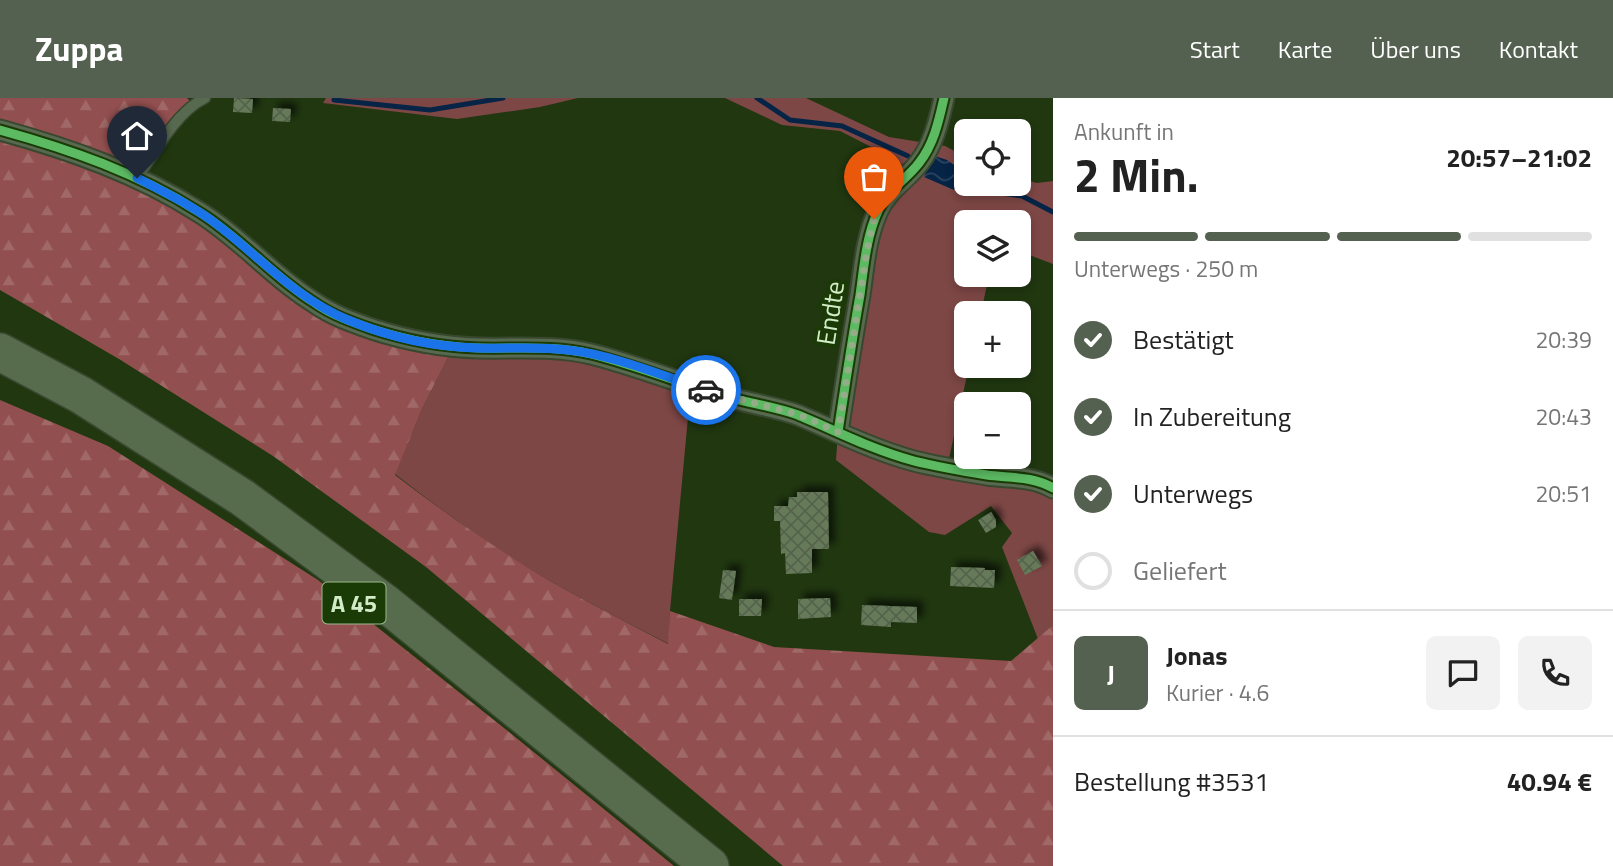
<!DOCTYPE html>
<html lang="de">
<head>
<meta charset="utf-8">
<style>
	body { margin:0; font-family:"Titillium Web",sans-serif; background:#f2f2f2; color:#222; height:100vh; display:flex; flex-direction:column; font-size:26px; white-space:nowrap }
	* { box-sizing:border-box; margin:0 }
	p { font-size:23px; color:#767676 }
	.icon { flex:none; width:38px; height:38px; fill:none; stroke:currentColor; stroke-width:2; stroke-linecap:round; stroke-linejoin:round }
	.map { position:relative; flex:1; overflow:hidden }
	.panel { display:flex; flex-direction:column; background:#fff; width:560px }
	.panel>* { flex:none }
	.buttons { position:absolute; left:954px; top:21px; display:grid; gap:14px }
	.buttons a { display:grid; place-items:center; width:77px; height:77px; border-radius:10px; background:#fff; box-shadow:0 4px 10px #0003; font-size:35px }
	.pin { position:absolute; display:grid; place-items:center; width:60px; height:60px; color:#fff; margin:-72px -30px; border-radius:50% 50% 50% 0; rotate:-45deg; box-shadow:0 0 7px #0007 }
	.pin .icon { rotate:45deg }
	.courier { position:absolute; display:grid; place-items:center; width:70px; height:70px; margin:-35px; border:5px solid #1a73e8; border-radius:50%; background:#fff; color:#222; box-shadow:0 2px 9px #0007 }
	.overview em { font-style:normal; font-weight:700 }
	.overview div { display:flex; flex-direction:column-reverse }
	.overview { display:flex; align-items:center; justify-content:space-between; height:119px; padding:0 21px }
	h1 { font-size:46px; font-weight:700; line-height:52px }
	.bar { display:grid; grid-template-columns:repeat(4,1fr); gap:10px 7px; align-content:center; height:84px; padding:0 21px }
	.bar i { height:9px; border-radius:5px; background:#e0e0e0 }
	.bar .selected { background:#556150 }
	.bar p { grid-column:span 4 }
	.line { display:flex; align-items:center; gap:18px; padding:0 21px; border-top:2px solid #e0e0e0 }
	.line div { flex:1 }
	.round { display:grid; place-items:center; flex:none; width:74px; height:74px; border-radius:10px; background:#f2f2f2 }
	ol { padding:0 21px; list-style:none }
	li { display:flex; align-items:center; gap:21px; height:77px }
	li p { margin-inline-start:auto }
	li .icon { padding:7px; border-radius:50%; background:#556150; color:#fff; stroke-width:4 }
	li:last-child { color:#767676 }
	li i { width:38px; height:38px; border:4px solid #e0e0e0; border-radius:50% }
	header { display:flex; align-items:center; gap:42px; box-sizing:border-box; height:98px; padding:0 35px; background:#556150; color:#fff }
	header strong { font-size:33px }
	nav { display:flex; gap:38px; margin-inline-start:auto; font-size:24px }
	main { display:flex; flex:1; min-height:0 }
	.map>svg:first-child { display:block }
	.grass { fill:#7d4745 }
	.forest { fill:url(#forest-firs) }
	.water { fill:url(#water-waves) }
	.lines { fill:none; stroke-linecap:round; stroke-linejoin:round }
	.stream { stroke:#052446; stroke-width:5 }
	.building { fill:url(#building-cross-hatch); filter:url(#shadow) }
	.lane-casing { stroke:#38482e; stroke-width:13 }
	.street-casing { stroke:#38482e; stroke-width:23 }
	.highway-casing { stroke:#38482e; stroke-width:40 }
	.lane { stroke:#57694e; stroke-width:10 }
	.street { stroke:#57694e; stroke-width:19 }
	.highway { stroke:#576b4d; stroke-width:37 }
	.cycleway-casing { stroke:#1a3a06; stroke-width:13 }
	.cycleway { stroke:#5cba63; stroke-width:9 }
	.done { stroke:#94ad88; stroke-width:7; stroke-dasharray:0 12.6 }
	.route { stroke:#1a73e8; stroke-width:9 }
	.labels { text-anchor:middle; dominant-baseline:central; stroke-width:7; stroke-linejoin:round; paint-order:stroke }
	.shield { fill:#1a3a06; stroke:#9cb78e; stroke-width:2 }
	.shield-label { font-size:24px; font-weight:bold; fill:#d3ecc8 }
	.street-label { font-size:26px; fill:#d3ecc8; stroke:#1a3a06 }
</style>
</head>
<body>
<header>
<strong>Zuppa</strong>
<nav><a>Start</a><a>Karte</a><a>Über uns</a><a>Kontakt</a></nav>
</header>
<main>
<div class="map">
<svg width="1053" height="768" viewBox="0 0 1053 768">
	<defs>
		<pattern id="forest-firs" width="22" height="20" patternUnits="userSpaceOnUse" patternTransform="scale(1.75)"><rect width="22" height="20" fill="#924f4f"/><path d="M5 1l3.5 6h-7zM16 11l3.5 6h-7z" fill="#a06867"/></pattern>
		<pattern id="water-waves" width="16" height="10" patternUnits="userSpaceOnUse" patternTransform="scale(1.75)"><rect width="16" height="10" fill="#052446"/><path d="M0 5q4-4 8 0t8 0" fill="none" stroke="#29445f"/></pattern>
		<pattern id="building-cross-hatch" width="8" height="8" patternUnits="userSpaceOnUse" patternTransform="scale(1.75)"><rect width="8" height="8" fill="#667a5a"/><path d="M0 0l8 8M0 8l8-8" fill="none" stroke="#54634c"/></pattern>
		<filter id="shadow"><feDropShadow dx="6" dy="-6" stdDeviation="3.5" flood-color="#0009"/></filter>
	</defs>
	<rect width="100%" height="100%" fill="#203710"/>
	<g class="grass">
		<path d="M326 0H578L540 9 457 21 323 5Z"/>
		<path d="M725 0H806L889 39 945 48 966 59V86H1018L1019 80 1037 85 1053 83V166L1019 153 1018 124H966V177H989L981 215H966V268H969L947 370 1053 390V527L1038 541 1002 449 1012 435 991 408 945 437 929 434 836 362 838 334 867 152 911 72 889 58 840 33 782 27Z"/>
		<path d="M454 248 519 250 691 287 670 513 669 546C629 526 589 505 550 483 496 452 445 415 395 376L422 311Z"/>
	</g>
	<g class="forest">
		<path d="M0 0H187L193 6 137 81 314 205 454 248 422 311 395 377C445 415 496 451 550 483 589 505 628 525 668 546L670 513 774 549 1011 563 1053 527V768H783L426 469 273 358 119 261 0 192Z"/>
		<path d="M0 302 108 348 318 482 514 638 674 768H0Z"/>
	</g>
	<path class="water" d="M935 58 947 62 964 74 954 92 924 79 928 68Z"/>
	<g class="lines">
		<g class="stream">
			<path d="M757 0 790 22 842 28 908 58"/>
			<path d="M334 2 430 12 503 0"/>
			<path d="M968 86 981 92 1022 98 1053 114"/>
		</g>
	</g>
	<g class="building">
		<path d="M234 0 253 1 252 15 233 14Z"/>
		<path d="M273 10 291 11 290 24 272 23Z"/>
		<path d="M797 394H828L829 451H812V475L786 476 785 455 781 456 780 423H774V408H788L789 399H797Z"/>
		<path d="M991 414 996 422V429L986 435 978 422Z"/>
		<path d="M1033 453 1042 468 1025 477 1017 462Z"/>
		<path d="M951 469 985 470V472H995L994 490 950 488Z"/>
		<path d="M723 472 736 473 732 502 719 500Z"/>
		<path d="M830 500 831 519 798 521V501Z"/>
		<path d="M739 501H762L761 518H739Z"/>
		<path d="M862 507 917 509V525L891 524V529L861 527Z"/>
	</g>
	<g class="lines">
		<defs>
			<path id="lane" d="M137 81C155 54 176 14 205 0"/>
			<g id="street">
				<path d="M0 32C69 51 138 75 199 114 241 140 273 179 315 205 332 217 352 224 372 231 406 242 442 249 478 250 516 251 554 247 591 256 635 267 677 284 721 297 746 305 773 308 798 317 805 320 812 323 819 326 850 340 881 354 914 363 938 369 962 373 987 377 1009 380 1033 378 1053 390"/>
				<path d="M838 334C845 288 852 242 860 197 864 169 866 139 878 113 887 92 906 82 919 65 934 46 939 22 944 0"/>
			</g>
			<path id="highway" d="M0 254 81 297 243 400 385 505 710 768"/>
		</defs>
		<use href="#lane" class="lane-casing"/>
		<use href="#street" class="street-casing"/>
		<use href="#highway" class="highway-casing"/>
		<use href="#lane" class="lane"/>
		<use href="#street" class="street"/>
		<use href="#highway" class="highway"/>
		<defs>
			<g id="cycleway">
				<path d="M0 32C69 51 138 75 199 114 241 140 273 179 315 205 332 217 352 224 372 231 406 242 442 249 478 250 516 251 554 247 591 256 635 267 677 284 721 297 746 305 773 308 798 317 805 320 812 323 819 326 850 340 881 354 914 363 938 369 962 373 987 377 1009 380 1033 378 1053 390"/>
				<path d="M838 334C845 288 852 242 860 197 864 169 866 139 878 113 887 92 906 82 919 65 934 46 939 22 944 0"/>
			</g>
		</defs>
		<use href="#cycleway" class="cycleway-casing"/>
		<use href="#cycleway" class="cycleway"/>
	</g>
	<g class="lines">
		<path class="done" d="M706 292 800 317 838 334 867 152 874 121"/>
		<path class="route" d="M137 80C164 94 191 107 215 125 259 158 296 201 348 222 389 239 434 249 478 250 508 251 538 248 568 252 614 257 663 278 706 292"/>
	</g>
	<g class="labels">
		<rect class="shield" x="322.5" y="484.5" width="63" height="41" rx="5"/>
		<g class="shield-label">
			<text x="354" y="505">A 45</text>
		</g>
		<g class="street-label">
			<text transform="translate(830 215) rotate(-81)">Endte</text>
		</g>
	</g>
</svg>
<div class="buttons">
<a><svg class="icon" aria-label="locate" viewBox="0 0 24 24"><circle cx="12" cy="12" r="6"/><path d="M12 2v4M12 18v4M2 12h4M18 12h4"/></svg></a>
<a><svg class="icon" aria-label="layers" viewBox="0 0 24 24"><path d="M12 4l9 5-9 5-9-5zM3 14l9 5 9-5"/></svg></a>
<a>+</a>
<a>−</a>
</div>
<div class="pin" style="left:874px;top:121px;background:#ea580c"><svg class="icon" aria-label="bag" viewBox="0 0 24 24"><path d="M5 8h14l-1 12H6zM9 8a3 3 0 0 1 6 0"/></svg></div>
<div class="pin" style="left:137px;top:80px;background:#1f2937"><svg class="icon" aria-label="home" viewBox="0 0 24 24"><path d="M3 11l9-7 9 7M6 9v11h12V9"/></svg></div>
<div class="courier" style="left:706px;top:292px"><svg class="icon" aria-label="car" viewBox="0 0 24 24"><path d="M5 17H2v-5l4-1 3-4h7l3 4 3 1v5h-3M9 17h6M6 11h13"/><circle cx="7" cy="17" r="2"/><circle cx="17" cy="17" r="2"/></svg></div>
</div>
<section class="panel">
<div class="overview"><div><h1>2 Min.</h1><p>Ankunft in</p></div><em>20:57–21:02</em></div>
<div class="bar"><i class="selected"></i><i class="selected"></i><i class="selected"></i><i></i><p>Unterwegs · 250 m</p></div>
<ol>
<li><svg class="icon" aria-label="check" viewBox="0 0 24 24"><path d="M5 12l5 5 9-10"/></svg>Bestätigt<p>20:39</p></li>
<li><svg class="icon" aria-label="check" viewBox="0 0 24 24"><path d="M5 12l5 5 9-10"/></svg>In Zubereitung<p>20:43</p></li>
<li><svg class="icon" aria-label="check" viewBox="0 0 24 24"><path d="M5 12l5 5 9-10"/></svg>Unterwegs<p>20:51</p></li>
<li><i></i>Geliefert</li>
</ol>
<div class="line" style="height:126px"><b class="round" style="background:#556150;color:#fff">J</b><div><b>Jonas</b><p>Kurier · 4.6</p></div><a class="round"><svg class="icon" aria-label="chat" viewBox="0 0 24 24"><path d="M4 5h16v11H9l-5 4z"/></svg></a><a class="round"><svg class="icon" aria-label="phone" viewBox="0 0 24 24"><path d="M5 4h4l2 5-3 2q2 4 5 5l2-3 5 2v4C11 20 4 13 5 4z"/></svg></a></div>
<div class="line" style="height:91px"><div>Bestellung #3531</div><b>40.94 €</b></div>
</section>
</main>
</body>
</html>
